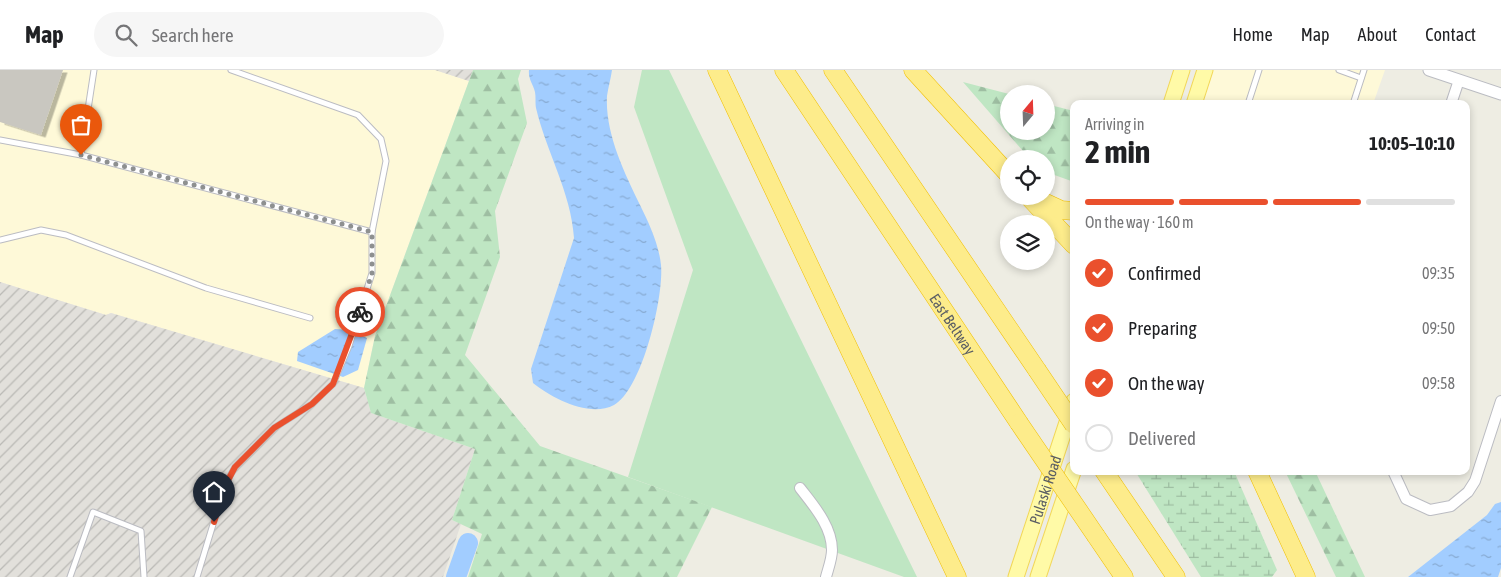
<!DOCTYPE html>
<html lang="en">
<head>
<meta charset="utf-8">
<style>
	body { margin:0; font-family:"Asap Condensed",sans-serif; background:#f6f6f6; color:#202124; height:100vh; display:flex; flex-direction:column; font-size:19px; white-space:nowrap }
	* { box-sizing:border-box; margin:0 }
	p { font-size:16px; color:#757577 }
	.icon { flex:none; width:28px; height:28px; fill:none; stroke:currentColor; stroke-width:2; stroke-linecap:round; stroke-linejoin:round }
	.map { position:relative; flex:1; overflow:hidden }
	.sheet { position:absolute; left:1070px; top:30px; width:400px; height:375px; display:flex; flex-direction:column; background:#fff; border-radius:10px; box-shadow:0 2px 8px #0003 }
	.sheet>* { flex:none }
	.needle { width:32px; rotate:19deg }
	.controls { position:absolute; left:1000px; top:15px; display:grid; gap:10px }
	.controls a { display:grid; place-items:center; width:55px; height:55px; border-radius:50%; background:#fff; box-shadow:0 2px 8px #0003; font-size:25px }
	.pin { position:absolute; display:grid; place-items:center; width:42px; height:42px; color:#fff; margin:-51px -21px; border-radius:50% 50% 50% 0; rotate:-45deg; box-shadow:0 0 5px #0007 }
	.pin .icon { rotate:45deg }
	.courier { position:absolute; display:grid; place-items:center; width:50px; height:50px; margin:-25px; border:4px solid #ea502d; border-radius:50%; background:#fff; color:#222; box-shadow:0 1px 6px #0007 }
	.overview em { font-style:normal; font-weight:700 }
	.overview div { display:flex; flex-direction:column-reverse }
	.overview { display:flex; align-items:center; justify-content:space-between; height:85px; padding:0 15px }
	h1 { font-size:32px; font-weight:700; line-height:38px }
	.bar { display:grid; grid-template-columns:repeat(4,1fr); gap:8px 5px; align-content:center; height:60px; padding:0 15px }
	.bar i { height:6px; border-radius:4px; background:#e0e0e0 }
	.bar .current { background:#ea502d }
	.bar p { grid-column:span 4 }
	ol { padding:0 15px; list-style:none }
	li { display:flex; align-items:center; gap:15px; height:55px }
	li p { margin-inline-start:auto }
	li .icon { padding:5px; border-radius:50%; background:#ea502d; color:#fff; stroke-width:4 }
	li:last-child { color:#757577 }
	li i { width:28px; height:28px; border:2px solid #e0e0e0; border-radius:50% }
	header { display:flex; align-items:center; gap:30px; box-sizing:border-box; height:70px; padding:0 25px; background:#fff; border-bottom:1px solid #e0e0e0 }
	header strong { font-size:24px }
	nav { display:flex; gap:28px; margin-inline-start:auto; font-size:18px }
	.search { width:350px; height:45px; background:#f6f6f6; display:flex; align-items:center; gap:12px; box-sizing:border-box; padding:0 18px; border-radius:28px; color:#757577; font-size:19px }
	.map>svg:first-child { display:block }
	.commercial { fill:#fef9d8 }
	.industrial { fill:url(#industrial-furrows) }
	.grass { fill:#bfe6c3 }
	.forest { fill:url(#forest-firs) }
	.wetland { fill:url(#wetland-marsh) }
	.water { fill:url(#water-ripples) }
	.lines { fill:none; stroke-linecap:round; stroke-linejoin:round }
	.river { stroke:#a2cdff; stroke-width:20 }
	.building { fill:#c9c7c0; filter:url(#shadow) }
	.service-casing { stroke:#bbbcc2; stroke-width:7 }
	.minor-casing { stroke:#bbbcc2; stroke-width:12 }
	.tertiary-casing { stroke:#bbbcc2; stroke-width:13 }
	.primary-casing { stroke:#f2d758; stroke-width:17 }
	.motorway-casing { stroke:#f1bf00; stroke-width:19 }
	.service { stroke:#fff; stroke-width:5 }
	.minor { stroke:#fff; stroke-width:10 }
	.tertiary { stroke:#fff; stroke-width:11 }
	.primary { stroke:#fffaa7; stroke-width:15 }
	.motorway { stroke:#fdec8b; stroke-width:18 }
	.motorway-bridge-casing { stroke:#f1bf00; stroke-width:19; stroke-linecap:butt }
	.motorway-bridge { stroke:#fdec8b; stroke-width:18 }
	.done { stroke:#8e9090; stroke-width:5; stroke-dasharray:0 9 }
	.route { stroke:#ea502d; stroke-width:6 }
	.labels { text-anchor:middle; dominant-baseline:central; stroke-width:4; stroke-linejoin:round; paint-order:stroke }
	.street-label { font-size:15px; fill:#5b5e64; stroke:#fff }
</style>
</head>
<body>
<header>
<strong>Map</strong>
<div class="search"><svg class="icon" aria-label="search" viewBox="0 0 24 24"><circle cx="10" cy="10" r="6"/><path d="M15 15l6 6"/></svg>Search here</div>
<nav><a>Home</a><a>Map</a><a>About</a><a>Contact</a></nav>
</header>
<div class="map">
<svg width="1501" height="507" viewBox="0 0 1501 507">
	<defs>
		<pattern id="industrial-furrows" width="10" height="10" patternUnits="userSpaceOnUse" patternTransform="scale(1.25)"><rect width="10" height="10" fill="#e2e0db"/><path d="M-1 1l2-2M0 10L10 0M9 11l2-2" fill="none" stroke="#bab9b5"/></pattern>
		<pattern id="forest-firs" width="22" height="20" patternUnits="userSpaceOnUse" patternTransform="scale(1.25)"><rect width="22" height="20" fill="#bfe6c3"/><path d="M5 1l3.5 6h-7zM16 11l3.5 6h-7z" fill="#9ebea2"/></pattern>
		<pattern id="wetland-marsh" width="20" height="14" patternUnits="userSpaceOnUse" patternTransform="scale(1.25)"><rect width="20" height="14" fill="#bfe6c3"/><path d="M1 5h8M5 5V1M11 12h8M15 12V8" fill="none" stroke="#9ebea2"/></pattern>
		<pattern id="water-ripples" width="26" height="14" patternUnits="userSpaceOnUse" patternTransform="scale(1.25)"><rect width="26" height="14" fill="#a2cdff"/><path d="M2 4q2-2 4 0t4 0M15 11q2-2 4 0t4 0" fill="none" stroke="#87aad2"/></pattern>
		<filter id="shadow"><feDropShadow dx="4.5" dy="2.5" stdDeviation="0" flood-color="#0004"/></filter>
	</defs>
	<rect width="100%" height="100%" fill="#eeede3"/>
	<g class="commercial">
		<path d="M0 0H435L469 11 375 266 364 318 111 243 106 245 0 212Z"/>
		<path d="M1212 0H1385L1373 34H1200Z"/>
	</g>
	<g class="industrial">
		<path d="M435 0H473L469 11Z"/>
		<path d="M0 212 106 245 111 243 364 318 371 343 475 379 452 450 461 454 443 507H0Z"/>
	</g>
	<path class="grass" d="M642 0H669L917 507H904L628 407 693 200 634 37Z"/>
	<g class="forest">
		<path d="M473 0H521L518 9 527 53 495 141 500 187 465 285 540 376 712 437 677 507H468L482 464 452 450 475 379 371 343 364 318 375 266Z"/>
		<path d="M963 12 1009 24V61H1046V34L1074 41V112L1046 102V89H1030Z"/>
		<path d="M1285 401H1315L1365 507H1336Z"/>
	</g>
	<path class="wetland" d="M1135 401H1234L1277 500 1272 507H1201Z"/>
	<g class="water">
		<path d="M529 0H612C611 8 608 18 607 26 605 63 624 102 640 135 649 153 659 175 661 195 664 227 642 320 614 335 589 348 552 328 533 313L531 299 574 168C571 122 546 81 536 38 535 32 536 27 535 22 533 14 528 9 529 0Z"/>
		<path d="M335 259 350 260 367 268 358 300 343 307 297 291 298 282Z"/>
		<path d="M1501 432V498L1498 507H1408L1487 445 1495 434Z"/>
	</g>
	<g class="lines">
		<path class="river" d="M456 507 468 473"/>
	</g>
	<path class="building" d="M0 0H63L41 65 0 52Z"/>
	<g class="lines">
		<defs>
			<g id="service">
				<path d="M1339 0 1361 8"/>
				<path d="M1248 34 1259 0"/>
				<path d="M1353 34 1364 0"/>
				<path d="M0 70 81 85 372 162"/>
				<path d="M81 85 94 0"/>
				<path d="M0 170 41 160 66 165 206 218 310 248"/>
				<path d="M70 507 93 442 141 461 144 507"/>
				<path d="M197 507 225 415 235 397 274 358 312 334 333 314 349 276 372 203V162L386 91 381 69 358 45 231 0"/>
			</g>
			<g id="minor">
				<path d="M1451 34 1459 10"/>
				<path d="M1393 401 1406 429 1430 440 1451 436 1468 422 1475 411 1501 331"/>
				<path d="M800 418C813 435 832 456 832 480 832 489 828 499 826 507"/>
			</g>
			<path id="tertiary" d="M1429 0 1501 24"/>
			<g id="primary">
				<path d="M1171 34 1182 0"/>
				<path d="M1194 34 1205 0"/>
				<path id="s1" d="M1016 507 1074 331"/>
				<path d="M1038 507 1074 399"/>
			</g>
			<g id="motorway">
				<path d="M717 0 957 507"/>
				<path id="s2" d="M784 0 1019 353"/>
				<path d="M833 0 1037 300"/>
				<path d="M913 0 1009 105"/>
				<path d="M1028 126 1074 175"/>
				<path d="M1035 128 1061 140 1074 141"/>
				<path d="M1104 401 1176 507"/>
				<path d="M1257 401 1306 507"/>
				<path d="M1096 466 1124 507"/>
			</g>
		</defs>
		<use href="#service" class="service-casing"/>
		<use href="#minor" class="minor-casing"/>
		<use href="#tertiary" class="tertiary-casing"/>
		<use href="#primary" class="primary-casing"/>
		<use href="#motorway" class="motorway-casing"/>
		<use href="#service" class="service"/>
		<use href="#minor" class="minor"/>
		<use href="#tertiary" class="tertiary"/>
		<use href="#primary" class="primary"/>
		<use href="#motorway" class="motorway"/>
		<defs>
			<g id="motorway-bridge">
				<path d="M1037 300 1074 355"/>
				<path d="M1019 353 1096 466"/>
			</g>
		</defs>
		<use href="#motorway-bridge" class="motorway-bridge-casing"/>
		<use href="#motorway-bridge" class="motorway-bridge"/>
	</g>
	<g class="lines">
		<path class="done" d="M81 85 372 162V203L360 242"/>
		<path class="route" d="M214 452 226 414 235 397 274 358 312 334 333 314 360 242"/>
	</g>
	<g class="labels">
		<g class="street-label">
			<text stroke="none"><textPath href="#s2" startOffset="305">East Beltway</textPath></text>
			<text stroke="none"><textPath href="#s1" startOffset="92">Pulaski Road</textPath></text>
		</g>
	</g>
</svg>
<div class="controls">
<a><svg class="needle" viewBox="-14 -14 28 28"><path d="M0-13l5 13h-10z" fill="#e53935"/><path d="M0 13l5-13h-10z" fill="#757577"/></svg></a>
<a><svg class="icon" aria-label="locate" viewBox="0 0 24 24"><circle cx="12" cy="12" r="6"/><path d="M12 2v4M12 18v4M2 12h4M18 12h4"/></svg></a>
<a><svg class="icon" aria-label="layers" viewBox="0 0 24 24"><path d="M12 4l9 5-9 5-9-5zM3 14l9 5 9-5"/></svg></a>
</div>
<div class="pin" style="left:81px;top:85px;background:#ea580c"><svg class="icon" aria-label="bag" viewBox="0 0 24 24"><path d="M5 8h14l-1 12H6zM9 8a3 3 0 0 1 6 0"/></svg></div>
<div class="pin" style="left:214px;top:452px;background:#1f2937"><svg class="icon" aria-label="home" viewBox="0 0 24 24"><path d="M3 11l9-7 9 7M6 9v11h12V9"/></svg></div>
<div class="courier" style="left:360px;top:242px"><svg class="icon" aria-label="bike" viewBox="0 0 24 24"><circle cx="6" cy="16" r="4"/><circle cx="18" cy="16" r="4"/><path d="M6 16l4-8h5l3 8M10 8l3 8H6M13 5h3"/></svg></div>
<section class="sheet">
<div class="overview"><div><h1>2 min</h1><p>Arriving in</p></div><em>10:05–10:10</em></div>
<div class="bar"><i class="current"></i><i class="current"></i><i class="current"></i><i></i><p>On the way · 160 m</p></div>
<ol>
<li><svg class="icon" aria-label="check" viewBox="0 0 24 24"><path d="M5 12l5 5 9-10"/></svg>Confirmed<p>09:35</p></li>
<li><svg class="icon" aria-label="check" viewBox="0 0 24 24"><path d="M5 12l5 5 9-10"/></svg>Preparing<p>09:50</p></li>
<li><svg class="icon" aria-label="check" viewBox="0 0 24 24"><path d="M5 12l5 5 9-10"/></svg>On the way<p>09:58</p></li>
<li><i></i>Delivered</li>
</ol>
</section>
</div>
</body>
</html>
